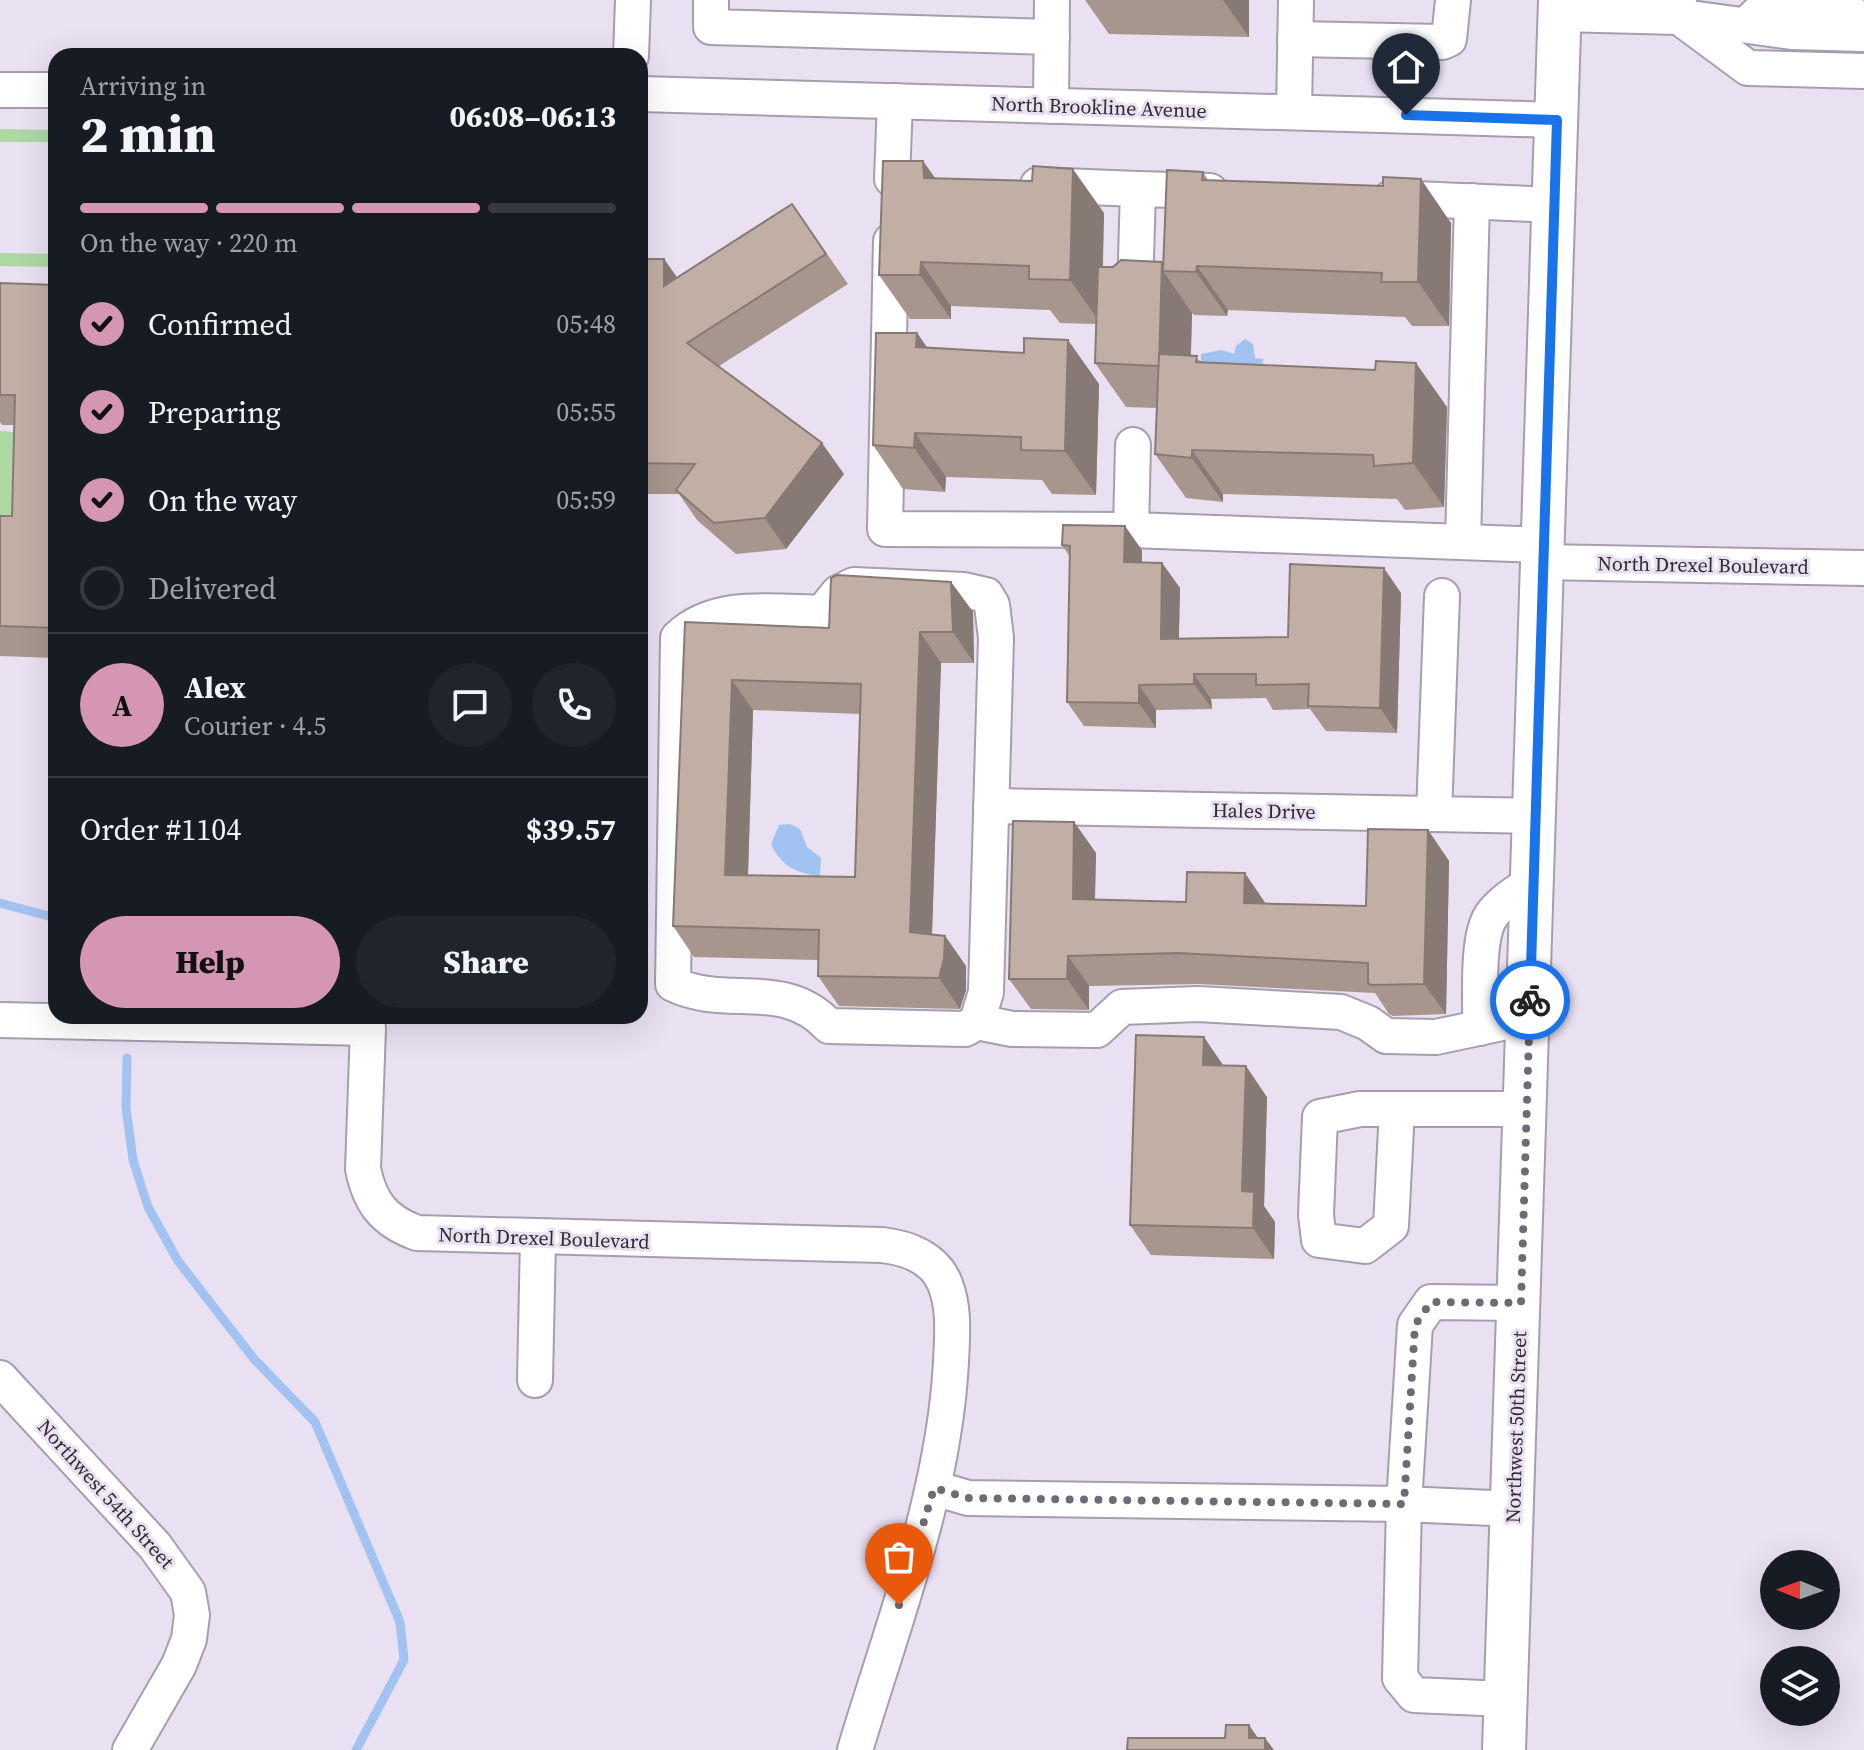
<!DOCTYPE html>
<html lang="en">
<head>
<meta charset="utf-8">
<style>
	body { margin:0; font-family:"Source Serif 4",serif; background:#20242c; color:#f1f3f6; height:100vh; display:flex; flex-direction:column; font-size:30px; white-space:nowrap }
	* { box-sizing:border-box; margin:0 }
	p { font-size:26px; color:#9ea1a6 }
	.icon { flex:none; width:44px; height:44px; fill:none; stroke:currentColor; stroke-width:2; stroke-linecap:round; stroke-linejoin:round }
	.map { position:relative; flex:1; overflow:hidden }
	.drawer { position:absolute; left:48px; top:48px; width:600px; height:976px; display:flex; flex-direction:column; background:#171b24; border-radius:24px; box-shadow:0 8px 32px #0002 }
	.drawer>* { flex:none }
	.needle { width:52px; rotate:271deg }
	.tools { position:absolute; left:1760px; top:1550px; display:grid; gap:16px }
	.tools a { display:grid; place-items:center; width:80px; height:80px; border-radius:50%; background:#171b24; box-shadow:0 8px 32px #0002; font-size:40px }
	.pin { position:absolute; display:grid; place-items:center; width:68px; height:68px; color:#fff; margin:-82px -34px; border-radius:50% 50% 50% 0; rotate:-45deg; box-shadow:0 0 8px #0007 }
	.pin .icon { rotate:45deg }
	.courier { position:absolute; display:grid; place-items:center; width:80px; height:80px; margin:-40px; border:6px solid #1a73e8; border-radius:50%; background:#fff; color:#222; box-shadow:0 2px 10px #0007 }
	.summary em { font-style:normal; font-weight:800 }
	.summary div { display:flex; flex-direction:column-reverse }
	.summary { display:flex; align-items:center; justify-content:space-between; height:136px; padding:0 32px }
	h1 { font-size:52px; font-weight:800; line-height:60px }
	.bar { display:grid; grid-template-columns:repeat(4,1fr); gap:12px 8px; align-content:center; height:96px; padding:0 32px }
	.bar i { height:10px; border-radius:6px; background:#363941 }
	.bar .selected { background:#d496b2 }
	.bar p { grid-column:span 4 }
	.line { display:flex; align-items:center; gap:20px; padding:0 32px; border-top:2px solid #363941 }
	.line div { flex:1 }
	.round { display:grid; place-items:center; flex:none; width:84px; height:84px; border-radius:42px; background:#20242c }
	ol { padding:0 32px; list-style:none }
	li { display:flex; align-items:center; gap:24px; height:88px }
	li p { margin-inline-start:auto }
	li .icon { padding:8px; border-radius:50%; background:#d496b2; color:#111; stroke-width:4 }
	li:last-child { color:#9ea1a6 }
	li i { width:44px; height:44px; border:4px solid #363941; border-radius:50% }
	.primary-button { display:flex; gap:16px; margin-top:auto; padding:16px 32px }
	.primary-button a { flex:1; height:92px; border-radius:48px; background:#d496b2; color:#111; font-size:32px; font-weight:800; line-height:92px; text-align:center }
	.primary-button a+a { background:#20242c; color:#f1f3f6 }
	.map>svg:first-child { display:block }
	.green { fill:#add8a4 }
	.water { fill:#a2c3f1 }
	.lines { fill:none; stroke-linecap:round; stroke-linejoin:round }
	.stream { stroke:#a2c3f1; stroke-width:9 }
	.minor-casing { stroke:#a69eae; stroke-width:38 }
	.major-casing { stroke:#a69eae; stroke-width:46 }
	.minor { stroke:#fff; stroke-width:34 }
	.major { stroke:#fff; stroke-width:42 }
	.wall { fill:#a6968e; fill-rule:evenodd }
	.shaded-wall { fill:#877a74 }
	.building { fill:#c1aea5; stroke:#877a74; stroke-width:2; fill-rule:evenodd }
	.done { stroke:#6f6a75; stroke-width:8; stroke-dasharray:0 14.4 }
	.route { stroke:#1a73e8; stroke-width:10 }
	.labels { text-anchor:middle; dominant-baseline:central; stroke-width:6; stroke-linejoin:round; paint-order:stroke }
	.street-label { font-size:20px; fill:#2e2b31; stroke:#e9e0f2 }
</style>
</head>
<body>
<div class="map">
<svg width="1864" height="1750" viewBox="0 0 1864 1750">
	<rect width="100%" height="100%" fill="#e9e0f2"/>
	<g class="green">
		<path d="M0 129 56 130V142H0Z"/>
		<path d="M0 253 56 254V267L0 266Z"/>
		<path d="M0 431 28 433 27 534H0Z"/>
	</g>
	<g class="water">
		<path d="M1245 339 1253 344 1255 358 1263 359 1262 368 1201 364V354L1221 350 1234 354 1236 346Z"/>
		<path d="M790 824 800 829 807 847 821 858 820 876C797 874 780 865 771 844L779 825Z"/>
	</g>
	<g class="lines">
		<g class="stream">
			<path d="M0 903 56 918"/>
			<path d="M127 1058 126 1108 133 1160 148 1207 178 1261 254 1359 315 1422 400 1622 404 1660 356 1750"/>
		</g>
		<defs>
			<g id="minor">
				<path d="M711 0V27L1052 37"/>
				<path d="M1560 14 1679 17V0"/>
				<path d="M1679 17 1748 68 1864 71"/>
				<path d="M1683 17 1792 32 1864 34"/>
				<path d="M1746 25 1768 4 1844 5 1857 19"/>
				<path d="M1295 39 1442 42 1449 39 1453 0"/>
				<path d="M631 56 633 0"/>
				<path d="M0 90H56"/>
				<path d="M640 94 1557 120"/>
				<path d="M1051 106 1052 0"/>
				<path d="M1294 112 1296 0"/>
				<path d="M892 179 895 101"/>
				<path d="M1038 185 1138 189"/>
				<path d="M1391 198 1554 205"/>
				<path d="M891 241 885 529 1131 530"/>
				<path d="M1135 293 1138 189 1210 191"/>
				<path d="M1133 445 1131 530 1543 545"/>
				<path d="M1463 542 1472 201"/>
				<path d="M1543 562 1864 568"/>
				<path d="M854 585 964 590 986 595 992 605 996 638 986 992 977 1022 965 1029 829 1026C783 977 727 1010 673 984L678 638C715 602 774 612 822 613L838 593Z"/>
				<path d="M991 806 1536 816"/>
				<path d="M1434 814 1442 596"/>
				<path d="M0 1020 368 1028 363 1169C370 1203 384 1221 417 1233L882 1245C908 1248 935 1258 945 1284 955 1309 952 1336 951 1362 944 1495 893 1623 855 1750"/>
				<path d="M977 1022 1012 1029 1097 1030 1122 1007 1198 1004 1341 1012 1368 1023 1386 1036 1436 1037 1530 1017"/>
				<path d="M1480 1028C1481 1000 1476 939 1491 916 1501 901 1520 891 1534 880"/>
				<path d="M1397 1109 1391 1226 1365 1246 1319 1240 1316 1215 1320 1117 1360 1109H1526"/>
				<path d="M0 1378 155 1546 188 1592 192 1615 189 1639 179 1665 130 1750"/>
				<path d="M535 1380 538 1239"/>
				<path d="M934 1488 968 1498 1404 1504 1514 1509"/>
				<path d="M1506 1699 1414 1695 1400 1678 1404 1504 1415 1325 1431 1302 1521 1303"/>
			</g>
			<path id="major" d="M1504 1750 1560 0"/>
		</defs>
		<use href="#minor" class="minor-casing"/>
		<use href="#major" class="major-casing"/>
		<use href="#minor" class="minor"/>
		<use href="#major" class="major"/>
	</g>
	<g class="wall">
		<path d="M1085 0H1249V37L1109 34Z"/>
		<path d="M923 161 935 178 1104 213 1103 267 1162 262 1163 264 1203 172 1208 180 1451 223 1449 326H1412L1405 317 1228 310 1227 316 1194 315 1192 313 1191 355 1202 362 1447 407 1444 507 1405 510 1397 499 1223 494V502L1186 498 1155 454 1157 408 1126 407 1095 363 1096 324 1060 323 1050 310 951 306V319H910L879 275Z"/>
		<path d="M792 204 848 284 719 366 844 474 786 549 736 554 697 520 679 494H640V259H664L677 278Z"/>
		<path d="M0 283 56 285V658L0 656V516H12L14 425H2L0 422Z"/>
		<path d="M917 333 927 348 1099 384 1096 495 1052 494 1042 480 946 477 945 492 903 489 873 445Z"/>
		<path d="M1062 545 1142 550V563H1162L1180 588 1179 638 1288 637 1401 593 1397 733 1326 731 1310 709 1273 710 1266 698 1211 699 1212 709 1156 710V728L1084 726 1067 702 1070 557Z"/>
		<path d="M951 582 973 612 974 663H941L932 934 945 936 966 966V990L960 1009 839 1006 818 976V960L694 957 673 926 685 622 829 628ZM753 710 860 714 855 877 748 876Z"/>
		<path d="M1074 822 1096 853 1095 899 1366 906 1428 830 1449 861 1446 1014 1393 1016 1389 1014 1375 993 1199 984 1089 986V1010L1031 1009 1009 979Z"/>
		<path d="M1223 1065 1267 1097 1264 1206 1275 1222 1274 1259 1151 1255 1130 1225Z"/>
	</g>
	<g class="shaded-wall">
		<path d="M1223 0H1249V37Z"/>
		<path d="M923 161 954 205 924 178Z"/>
		<path d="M1073 169 1104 213 1101 324 1070 280Z"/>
		<path d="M1421 179 1451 223 1449 326 1418 282Z"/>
		<path d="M664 259 686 290 664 286Z"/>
		<path d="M921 262 951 306V319L920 275Z"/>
		<path d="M1162 262 1168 271H1163L1192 313 1189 410 1159 366Z"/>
		<path d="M1197 266 1228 310 1227 316 1196 272Z"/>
		<path d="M917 333 948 377 916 347Z"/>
		<path d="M1068 340 1099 384 1096 495 1065 451Z"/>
		<path d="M1416 363 1447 407 1444 507 1413 463Z"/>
		<path d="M915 433 946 477 945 492 914 448Z"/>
		<path d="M822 443 844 474 786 549 765 518Z"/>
		<path d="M1192 450 1223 494V502L1192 458Z"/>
		<path d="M1125 526 1142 550 1141 587 1124 562Z"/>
		<path d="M1162 563 1180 588 1178 663 1161 639Z"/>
		<path d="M1384 568 1401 593 1397 733 1380 708Z"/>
		<path d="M951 582 973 612 974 663 953 632Z"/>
		<path d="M920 632 941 663 931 963 910 932Z"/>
		<path d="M1194 674 1211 699 1212 709 1194 684Z"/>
		<path d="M732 680 753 710 747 906 725 875Z"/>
		<path d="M1139 685 1156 710V728L1139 703Z"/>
		<path d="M1074 822 1096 853 1094 930 1073 899Z"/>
		<path d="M1428 830 1449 861 1446 1014 1424 984Z"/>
		<path d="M1245 873 1266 904 1244 903Z"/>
		<path d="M945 936 966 966V990L960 1009 939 978Z"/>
		<path d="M1068 956 1089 986V1010L1067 979Z"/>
		<path d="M1204 1037 1225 1068 1203 1065Z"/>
		<path d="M1246 1066 1267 1097 1264 1206 1275 1222 1274 1259 1253 1228 1242 1191Z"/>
		<path d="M1249 1725 1265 1748V1738L1274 1750H1257L1249 1738Z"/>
	</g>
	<g class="building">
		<path d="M883 161H923L924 178 1032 181 1033 166 1073 169 1070 280 1029 279V266L921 262 920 275H879Z"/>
		<path d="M1167 170 1203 172 1202 180 1383 186V177L1421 179 1418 282H1381L1382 273 1197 266 1196 272 1163 271Z"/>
		<path d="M792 204 826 254 687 343 822 443 765 518 714 523 676 490 695 464 640 463V259H664V286Z"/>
		<path d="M1121 260 1162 262 1159 366 1095 363 1098 267H1113Z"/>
		<path d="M0 283 56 285V628L0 626V516H12L15 395H0Z"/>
		<path d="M876 333H917L916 347 1024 353V338L1068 340 1065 451 1021 450V437L915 433 914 448 873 445Z"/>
		<path d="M1159 354 1197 356 1196 362 1375 370 1376 361 1416 363 1413 463 1374 466 1373 455 1192 450V458L1155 454Z"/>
		<path d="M1063 525 1125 526 1124 562 1162 563 1161 639 1288 637 1290 564 1384 568 1380 708 1308 706 1309 684 1256 685V674H1194V684L1139 685V703L1067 702 1070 546 1062 545Z"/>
		<path d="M837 575 951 582 953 632H920L910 932 945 936 944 959 939 978 818 976 819 930 673 926 685 622 829 628 831 578ZM732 680 861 684 855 877 725 875Z"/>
		<path d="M1013 821 1074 822 1073 899 1186 902 1187 872 1245 873 1244 903 1366 906 1368 829 1428 830 1424 984 1371 985 1368 983V963L1178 953 1068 956 1067 979H1009Z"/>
		<path d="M1136 1035 1204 1037 1203 1065 1246 1066 1242 1191 1254 1192 1253 1228 1130 1225Z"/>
		<path d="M1226 1725H1249V1738H1265V1750H1127L1128 1738H1225Z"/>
	</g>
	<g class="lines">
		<path class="done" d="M899 1605 934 1488 968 1498 1404 1504 1415 1325 1431 1302 1521 1303 1530 1000"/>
		<path class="route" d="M1406 115 1557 120 1530 1000"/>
	</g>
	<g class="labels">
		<g class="street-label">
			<text transform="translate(1099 107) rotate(2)">North Brookline Avenue</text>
			<text transform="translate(1703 565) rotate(1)">North Drexel Boulevard</text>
			<text transform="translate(1264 811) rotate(1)">Hales Drive</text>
			<text transform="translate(544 1238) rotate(2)">North Drexel Boulevard</text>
			<text transform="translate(1516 1427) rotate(-88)">Northwest 50th Street</text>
			<text transform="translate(106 1494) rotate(48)">Northwest 54th Street</text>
		</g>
	</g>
</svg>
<div class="tools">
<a><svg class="needle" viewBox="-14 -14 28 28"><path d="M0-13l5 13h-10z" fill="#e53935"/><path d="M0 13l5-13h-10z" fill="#9ea1a6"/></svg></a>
<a><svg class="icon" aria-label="layers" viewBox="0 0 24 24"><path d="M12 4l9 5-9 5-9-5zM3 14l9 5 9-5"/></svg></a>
</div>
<div class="pin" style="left:899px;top:1605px;background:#ea580c"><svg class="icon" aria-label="bag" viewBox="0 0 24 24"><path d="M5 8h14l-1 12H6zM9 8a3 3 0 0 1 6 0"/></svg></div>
<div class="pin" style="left:1406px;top:115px;background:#1f2937"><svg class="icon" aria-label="home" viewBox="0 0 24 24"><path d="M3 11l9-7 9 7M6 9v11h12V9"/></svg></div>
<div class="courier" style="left:1530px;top:1000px"><svg class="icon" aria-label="bike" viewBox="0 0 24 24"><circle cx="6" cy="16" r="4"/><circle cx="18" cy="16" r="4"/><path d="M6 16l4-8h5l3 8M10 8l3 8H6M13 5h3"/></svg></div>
<section class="drawer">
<div class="summary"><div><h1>2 min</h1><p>Arriving in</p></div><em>06:08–06:13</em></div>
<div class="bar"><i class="selected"></i><i class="selected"></i><i class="selected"></i><i></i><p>On the way · 220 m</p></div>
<ol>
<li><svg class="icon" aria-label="check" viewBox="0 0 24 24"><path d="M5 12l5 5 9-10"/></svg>Confirmed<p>05:48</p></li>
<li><svg class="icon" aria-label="check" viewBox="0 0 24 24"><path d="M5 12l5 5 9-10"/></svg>Preparing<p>05:55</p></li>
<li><svg class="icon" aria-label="check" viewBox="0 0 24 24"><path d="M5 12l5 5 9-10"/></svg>On the way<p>05:59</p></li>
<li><i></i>Delivered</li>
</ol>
<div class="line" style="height:144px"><b class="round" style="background:#d496b2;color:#111">A</b><div><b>Alex</b><p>Courier · 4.5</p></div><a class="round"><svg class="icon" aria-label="chat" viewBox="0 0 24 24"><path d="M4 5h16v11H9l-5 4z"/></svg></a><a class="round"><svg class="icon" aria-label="phone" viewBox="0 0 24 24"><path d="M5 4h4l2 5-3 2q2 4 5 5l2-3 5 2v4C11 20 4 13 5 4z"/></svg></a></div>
<div class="line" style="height:104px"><div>Order #1104</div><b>$39.57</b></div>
<div class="primary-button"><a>Help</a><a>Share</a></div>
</section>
</div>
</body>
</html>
